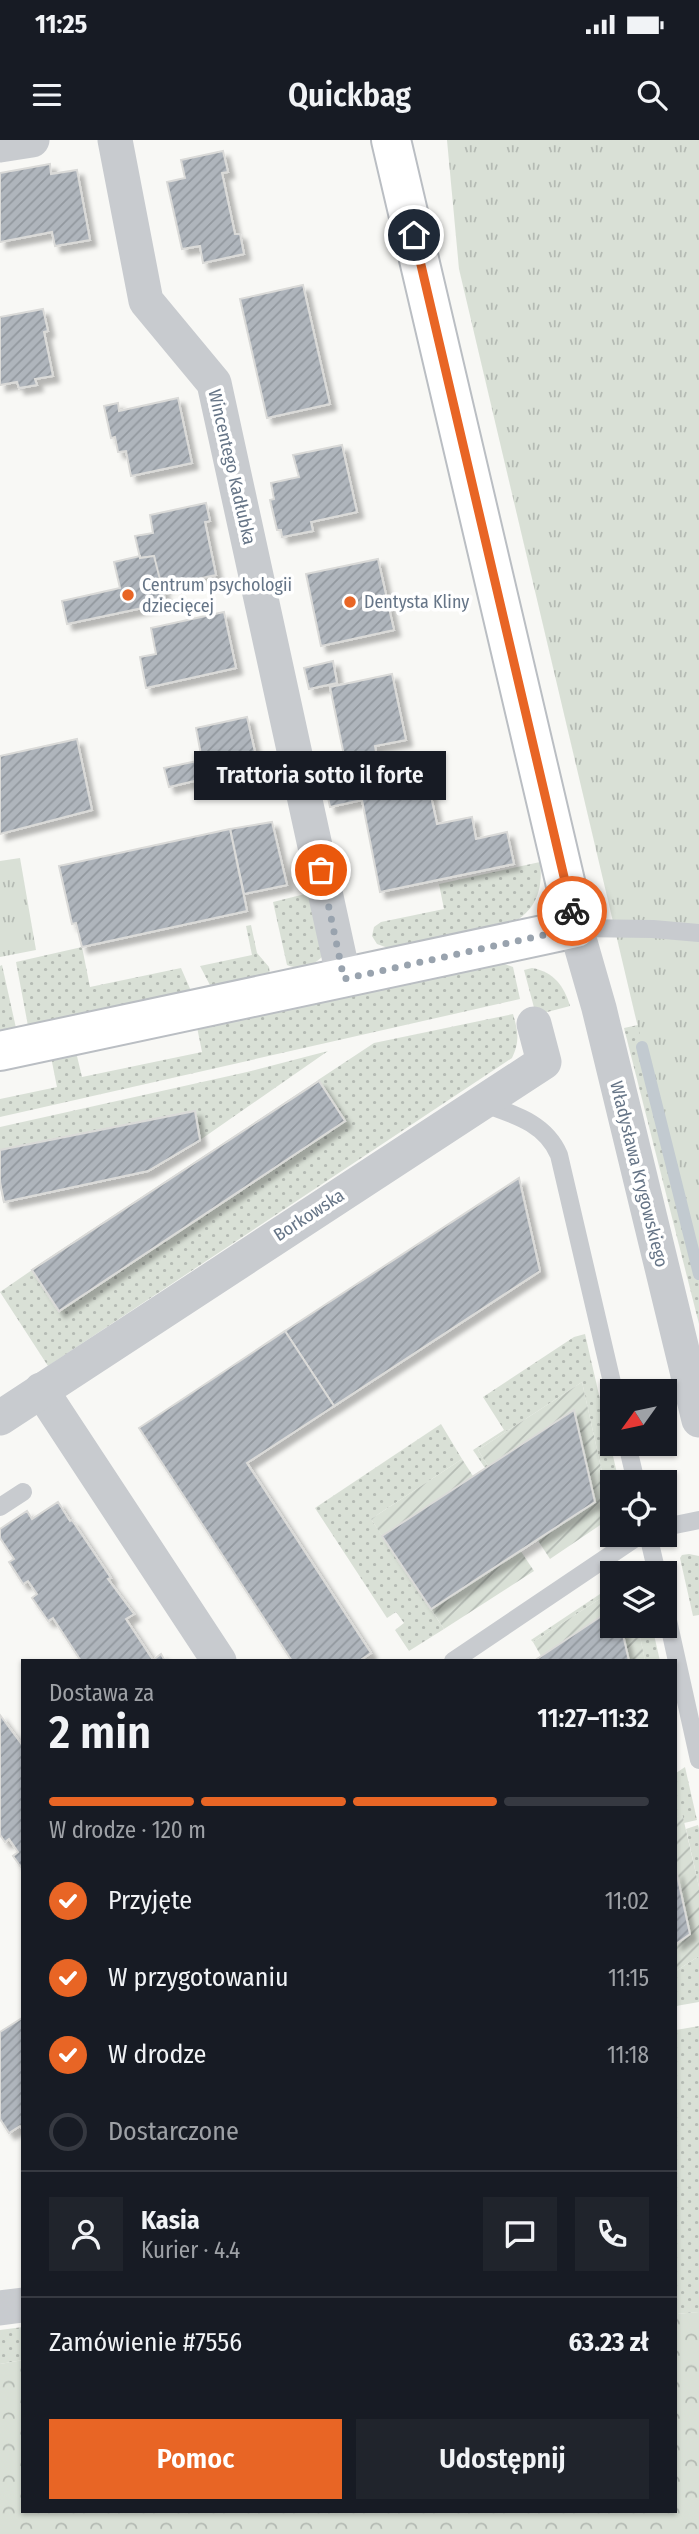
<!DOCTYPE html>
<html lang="pl">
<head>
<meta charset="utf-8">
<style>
	body { margin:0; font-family:"Fira Sans Condensed",sans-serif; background:#20242c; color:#f1f3f6; height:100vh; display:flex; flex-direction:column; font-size:26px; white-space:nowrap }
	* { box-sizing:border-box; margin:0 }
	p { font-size:23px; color:#9ea1a6 }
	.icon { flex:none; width:38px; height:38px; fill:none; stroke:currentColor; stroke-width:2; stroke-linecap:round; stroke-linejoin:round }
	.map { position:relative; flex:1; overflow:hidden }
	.details { position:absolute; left:21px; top:1519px; width:656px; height:854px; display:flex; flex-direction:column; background:#171b24; border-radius:0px; box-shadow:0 2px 5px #0004 }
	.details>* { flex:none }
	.needle { width:46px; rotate:237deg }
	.buttons { position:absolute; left:600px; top:1239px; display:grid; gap:14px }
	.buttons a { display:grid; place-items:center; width:77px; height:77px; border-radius:0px; background:#171b24; box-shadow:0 2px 5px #0004; font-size:35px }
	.pin { position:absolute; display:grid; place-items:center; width:60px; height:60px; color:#fff; margin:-30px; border:4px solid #fff; border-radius:50%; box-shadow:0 2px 7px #0007 }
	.courier { position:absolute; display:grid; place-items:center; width:70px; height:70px; margin:-35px; border:5px solid #e86525; border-radius:50%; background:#fff; color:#222; box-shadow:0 2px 9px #0007 }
	.bubble { position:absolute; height:49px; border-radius:0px; background:#171b24; box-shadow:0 2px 5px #0004; font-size:23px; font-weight:600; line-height:49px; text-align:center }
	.head em { font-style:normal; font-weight:600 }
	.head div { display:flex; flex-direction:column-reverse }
	.head { display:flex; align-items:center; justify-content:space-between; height:119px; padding:0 28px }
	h1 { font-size:46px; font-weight:600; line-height:52px }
	.bar { display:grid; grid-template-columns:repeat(4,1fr); gap:10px 7px; align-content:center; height:84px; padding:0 28px }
	.bar i { height:9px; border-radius:5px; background:#363941 }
	.bar .on { background:#e86525 }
	.bar p { grid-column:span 4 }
	.line { display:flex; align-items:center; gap:18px; padding:0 28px; border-top:2px solid #363941 }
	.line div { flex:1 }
	.round { display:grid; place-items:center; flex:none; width:74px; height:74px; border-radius:0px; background:#20242c }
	ol { padding:0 28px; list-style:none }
	li { display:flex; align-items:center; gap:21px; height:77px }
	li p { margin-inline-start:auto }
	li .icon { padding:7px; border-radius:50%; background:#e86525; color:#fff; stroke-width:4 }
	li:last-child { color:#9ea1a6 }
	li i { width:38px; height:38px; border:4px solid #363941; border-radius:50% }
	.button { display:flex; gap:14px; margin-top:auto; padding:14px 28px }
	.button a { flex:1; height:80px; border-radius:0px; background:#e86525; color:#fff; font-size:28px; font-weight:600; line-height:80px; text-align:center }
	.button a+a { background:#20242c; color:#f1f3f6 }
	.status { display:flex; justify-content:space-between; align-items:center; height:49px; padding:0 35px; background:#171b24; direction:ltr }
	.status svg { height:19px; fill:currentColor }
	header { display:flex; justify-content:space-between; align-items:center; height:91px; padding:0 28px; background:#171b24; font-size:32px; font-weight:600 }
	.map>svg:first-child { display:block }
	.grass { fill:url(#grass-dots) }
	.forest { fill:url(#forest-crowns) }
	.park { fill:url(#park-tufts) }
	.garden { fill:url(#garden-furrows) }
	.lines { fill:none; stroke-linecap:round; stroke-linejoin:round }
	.stream { stroke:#c2cad0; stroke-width:12 }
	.building { fill:url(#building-hatch); stroke:#dadad8; stroke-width:2; filter:url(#shadow) }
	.secondary-casing { stroke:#babec3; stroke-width:42 }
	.lane { stroke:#c8cbcf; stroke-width:18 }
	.street { stroke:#c8cbcf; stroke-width:35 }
	.secondary { stroke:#fff; stroke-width:38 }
	.done { stroke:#99a3ae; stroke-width:7; stroke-dasharray:0 12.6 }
	.route { stroke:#e86525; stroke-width:9 }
	.poi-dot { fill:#e86525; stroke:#fff; stroke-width:2.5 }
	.labels { text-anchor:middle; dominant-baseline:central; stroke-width:7; stroke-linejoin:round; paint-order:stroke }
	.street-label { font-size:18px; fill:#667587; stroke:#fff }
	.poi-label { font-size:18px; fill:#667587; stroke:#fff; text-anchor:start }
</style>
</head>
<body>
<div class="status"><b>11:25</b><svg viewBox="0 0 49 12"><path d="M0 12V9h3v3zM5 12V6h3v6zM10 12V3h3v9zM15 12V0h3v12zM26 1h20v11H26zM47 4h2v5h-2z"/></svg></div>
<header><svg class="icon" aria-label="menu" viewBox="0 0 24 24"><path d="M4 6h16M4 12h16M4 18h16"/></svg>Quickbag<svg class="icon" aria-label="search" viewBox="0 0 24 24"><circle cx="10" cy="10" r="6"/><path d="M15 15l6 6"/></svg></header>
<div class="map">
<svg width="699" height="2394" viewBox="0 0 699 2394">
	<defs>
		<pattern id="grass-dots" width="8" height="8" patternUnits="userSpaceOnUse" patternTransform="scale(1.75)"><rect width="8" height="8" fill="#d9e0d6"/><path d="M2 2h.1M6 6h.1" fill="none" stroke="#b4bab3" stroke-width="1.8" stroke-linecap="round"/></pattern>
		<pattern id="forest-crowns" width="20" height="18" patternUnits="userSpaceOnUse" patternTransform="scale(1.75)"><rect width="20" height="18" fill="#d9e0d6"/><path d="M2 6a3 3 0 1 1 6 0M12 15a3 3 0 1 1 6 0" fill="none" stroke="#b4bab3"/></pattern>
		<pattern id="park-tufts" width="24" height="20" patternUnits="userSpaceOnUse" patternTransform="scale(1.75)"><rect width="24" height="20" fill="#d9e0d6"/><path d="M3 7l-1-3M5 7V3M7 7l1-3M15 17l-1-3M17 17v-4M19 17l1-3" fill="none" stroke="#b4bab3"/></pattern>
		<pattern id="garden-furrows" width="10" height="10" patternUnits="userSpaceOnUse" patternTransform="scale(1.75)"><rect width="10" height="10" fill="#d9e0d6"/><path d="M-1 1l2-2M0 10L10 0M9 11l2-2" fill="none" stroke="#b4bab3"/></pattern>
		<pattern id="building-hatch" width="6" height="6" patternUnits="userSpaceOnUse" patternTransform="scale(1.75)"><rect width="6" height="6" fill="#afb5bc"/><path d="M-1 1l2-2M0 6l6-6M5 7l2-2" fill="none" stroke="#92989e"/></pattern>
		<filter id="shadow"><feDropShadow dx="6" dy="6" stdDeviation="2" flood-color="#0004"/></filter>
	</defs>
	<rect width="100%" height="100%" fill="#f8f8f5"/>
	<g class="grass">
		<path d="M540 722C543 745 538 767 517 780L388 808 377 804 372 796 374 787 381 782 444 769 439 744Z"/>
		<path d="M317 751 323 816C311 827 302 831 287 825L273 762Z"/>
		<path d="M251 785 257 813 269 827 270 835 211 847 200 826 252 815 246 786Z"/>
		<path d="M82 807 90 847 181 828 191 851 28 886 16 822Z"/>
		<path d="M502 823 513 827 520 859 0 977V959L57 947 51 917 76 912 82 937 202 912 197 887Z"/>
		<path d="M2 825 16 888 0 892V826Z"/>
		<path d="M532 828C554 832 564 846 570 866L536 875 524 830Z"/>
		<path d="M513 874C518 891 520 901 512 918L48 1226 0 1152 32 1130 59 1171 345 981 318 940 374 903Z"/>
		<path d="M638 885 699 915V1184L624 888Z"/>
		<path d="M328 911 200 1000 195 972 0 1010V987L247 932Z"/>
		<path d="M585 1194 619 1342H612V1377L582 1242 478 1310 488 1326 485 1328 473 1310 504 1290 483 1257 574 1197Z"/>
		<path d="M441 1284 462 1319 371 1379 444 1489 409 1511 395 1490 404 1483 396 1472 387 1478 315 1368Z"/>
		<path d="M689 1414 699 1416V1475L693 1476 680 1418 682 1415Z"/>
		<path d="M612 1446V1451L533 1502 531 1500Z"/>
		<path d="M638 1486H652L660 1521H645Z"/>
		<path d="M685 1627 697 1680 684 1683 682 1674 676 1678V1633Z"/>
		<path d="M698 1685 699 1689V1747L686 1689Z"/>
		<path d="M699 1816V1862L676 1866V1831Z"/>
		<path d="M699 1886V2172L676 2174V1890Z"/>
		<path d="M23 2187V2220L0 2224V2190Z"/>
	</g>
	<path class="forest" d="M699 2172V2394H0V2224L23 2220V2371H676V2174Z"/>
	<g class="park">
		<path d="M447 0H699V1127L635 875 459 129Z"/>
		<path d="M20 718 36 810 0 817V721Z"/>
	</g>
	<g class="garden">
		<path d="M582 1242 612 1377 550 1419 537 1399 595 1362 573 1270 488 1326 478 1310Z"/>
		<path d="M462 1319 473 1336 382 1396 371 1379Z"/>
		<path d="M520 1410 534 1431 444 1489 431 1469Z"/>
		<path d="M612 1451V1469L541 1516 533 1502Z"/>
		<path d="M621 1486H638L645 1521H629Z"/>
		<path d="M682 1673 699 1747V1816L676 1831V1804L690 1794 676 1730V1678Z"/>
	</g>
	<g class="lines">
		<path class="stream" d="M642 907 699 1134"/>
	</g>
	<g class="building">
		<path d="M223 11 228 32 222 33 235 94H240L244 114 203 123 200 106 182 109 167 42 185 38 181 20Z"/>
		<path d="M50 24 51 34 77 30 90 100 55 106 52 92 0 102V33Z"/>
		<path d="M303 145 330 264 267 278 240 159Z"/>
		<path d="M43 169 48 191 44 192 53 236 35 239 37 245 19 248 17 242 0 245V177Z"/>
		<path d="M178 258 192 323 131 336 126 311 118 312 115 297 111 298 104 266 118 263 119 271Z"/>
		<path d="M342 305 357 372 311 382 313 391 282 397 281 390H277L270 360 274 359 271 343 299 337 293 315Z"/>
		<path d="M206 363 210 381 205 382 216 435 160 447 154 416 140 418 135 396 153 393 150 375Z"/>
		<path d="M140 416V418L154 416 166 463 67 484 62 461 120 448 114 422Z"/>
		<path d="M378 419 394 490 321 506 306 434Z"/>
		<path d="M224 472 236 528 146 548 140 517 156 514 151 488Z"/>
		<path d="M333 521 337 543 309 549 304 528Z"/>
		<path d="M392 534 406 600 375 606 378 623 347 630 330 547Z"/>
		<path d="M247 577 260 634 208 645 207 638 169 647 164 628 202 620 196 588Z"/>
		<path d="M77 599 92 670 0 694V616Z"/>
		<path d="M423 619 437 684 472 677 476 699 507 692 514 724 380 752 362 660 330 667 324 639Z"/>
		<path d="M272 682 287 745 244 754 230 689Z"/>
		<path d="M230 689 247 771 82 807 76 783 72 784 59 726Z"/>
		<path d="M319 941 345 981 59 1171 32 1130Z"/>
		<path d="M319 941 345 981 59 1171 32 1130Z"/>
		<path d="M195 971 200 1000 148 1031 4 1062 0 1042V1010Z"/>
		<path d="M195 971 200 1000 148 1031 4 1062 0 1042V1010Z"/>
		<path d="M519 1038 540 1131 334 1266 285 1191Z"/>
		<path d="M285 1191 334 1266 247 1323 371 1513 359 1521H292L139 1288Z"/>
		<path d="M574 1270 595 1362 431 1469 382 1396Z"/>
		<path d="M58 1362 70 1381 72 1380 111 1438 108 1439 134 1474 126 1479 153 1520 161 1514 165 1521H81L53 1478 48 1481 32 1458 37 1454 28 1441 23 1444 9 1422 14 1419 0 1398V1389L27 1371 32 1379Z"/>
		<path d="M612 1469V1486H621L629 1521H534Z"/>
		<path d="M0 1575 23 1606V1730L13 1716 18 1712 9 1699 5 1702 0 1695Z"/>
		<path d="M676 1730 690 1794 676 1804Z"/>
		<path d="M22 1878 23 1990 20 1986 9 1993 0 1979V1892Z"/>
	</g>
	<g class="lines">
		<defs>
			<path id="secondary" d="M0 911 576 788 391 0"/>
		</defs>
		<use href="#secondary" class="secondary-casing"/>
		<g class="lane">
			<path d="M576 788 653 789 699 793"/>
			<path d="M482 963C512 974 545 982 559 1015L614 1251"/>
			<path d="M627 1304 636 1342"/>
			<path d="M0 1367 23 1352"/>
			<path d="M665 1387 699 1380"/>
			<path d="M648 1395 657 1433"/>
			<path d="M665 1467 699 1620"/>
			<path d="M453 1521 640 1395"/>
		</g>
		<g class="street">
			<path d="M115 0 146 161 214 243 344 839"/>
			<path d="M0 5 32 0"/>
			<path d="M576 788 599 868 699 1280"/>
			<path d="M41 1250 219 1521"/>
			<path d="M0 1278 544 922 534 884"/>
			<path d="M0 2168 23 2165"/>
		</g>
		<use href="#secondary" class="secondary"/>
	</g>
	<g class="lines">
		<path class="done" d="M321 730 344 839 576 788 572 771"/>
		<path class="route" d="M414 95 572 771"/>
	</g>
	<g class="poi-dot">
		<circle cx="128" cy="455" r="7"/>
		<circle cx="350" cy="462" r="7"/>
	</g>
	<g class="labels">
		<g class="street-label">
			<text transform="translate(232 327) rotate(77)">Wincentego Kadłubka</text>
			<text transform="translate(639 1034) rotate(76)">Władysława Krygowskiego</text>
			<text transform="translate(309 1075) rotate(-33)">Borkowska</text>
		</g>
		<g class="poi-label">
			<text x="142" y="445">Centrum psychologii<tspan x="142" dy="21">dziecięcej</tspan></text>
			<text x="364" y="462">Dentysta Kliny</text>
		</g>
	</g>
</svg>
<div class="buttons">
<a><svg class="needle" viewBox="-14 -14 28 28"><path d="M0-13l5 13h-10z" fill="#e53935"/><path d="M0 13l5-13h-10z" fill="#9ea1a6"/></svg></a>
<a><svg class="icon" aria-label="locate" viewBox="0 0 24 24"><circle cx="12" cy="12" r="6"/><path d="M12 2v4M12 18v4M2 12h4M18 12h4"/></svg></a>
<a><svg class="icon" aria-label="layers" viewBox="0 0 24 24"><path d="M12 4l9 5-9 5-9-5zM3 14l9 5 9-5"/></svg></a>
</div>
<div class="pin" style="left:321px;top:730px;background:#ea580c"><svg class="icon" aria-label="bag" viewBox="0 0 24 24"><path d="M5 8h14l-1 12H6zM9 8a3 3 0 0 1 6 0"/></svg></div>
<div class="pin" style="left:414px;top:95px;background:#1f2937"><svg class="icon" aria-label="home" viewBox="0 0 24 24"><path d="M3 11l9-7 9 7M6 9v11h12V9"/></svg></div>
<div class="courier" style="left:572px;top:771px"><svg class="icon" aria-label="bike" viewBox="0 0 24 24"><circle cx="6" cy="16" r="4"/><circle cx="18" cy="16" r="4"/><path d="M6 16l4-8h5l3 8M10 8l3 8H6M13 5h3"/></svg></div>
<div class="bubble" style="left:194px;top:611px;width:252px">Trattoria sotto il forte</div>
<section class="details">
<div class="head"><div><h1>2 min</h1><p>Dostawa za</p></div><em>11:27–11:32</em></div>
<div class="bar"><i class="on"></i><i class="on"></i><i class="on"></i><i></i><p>W drodze · 120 m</p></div>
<ol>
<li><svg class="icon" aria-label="check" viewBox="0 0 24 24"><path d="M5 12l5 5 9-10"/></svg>Przyjęte<p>11:02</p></li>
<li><svg class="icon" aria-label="check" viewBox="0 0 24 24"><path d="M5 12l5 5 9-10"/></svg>W przygotowaniu<p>11:15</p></li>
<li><svg class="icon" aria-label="check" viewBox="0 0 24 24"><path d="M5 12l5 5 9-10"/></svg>W drodze<p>11:18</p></li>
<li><i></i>Dostarczone</li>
</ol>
<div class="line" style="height:126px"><a class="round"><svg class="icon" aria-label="person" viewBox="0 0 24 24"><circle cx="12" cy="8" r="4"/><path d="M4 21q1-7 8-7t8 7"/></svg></a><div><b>Kasia</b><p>Kurier · 4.4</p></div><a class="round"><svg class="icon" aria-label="chat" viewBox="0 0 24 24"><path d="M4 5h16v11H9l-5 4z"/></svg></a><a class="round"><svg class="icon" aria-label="phone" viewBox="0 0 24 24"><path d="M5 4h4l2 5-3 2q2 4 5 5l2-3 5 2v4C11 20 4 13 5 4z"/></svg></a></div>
<div class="line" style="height:91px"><div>Zamówienie #7556</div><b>63.23 zł</b></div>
<div class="button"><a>Pomoc</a><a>Udostępnij</a></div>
</section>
</div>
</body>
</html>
